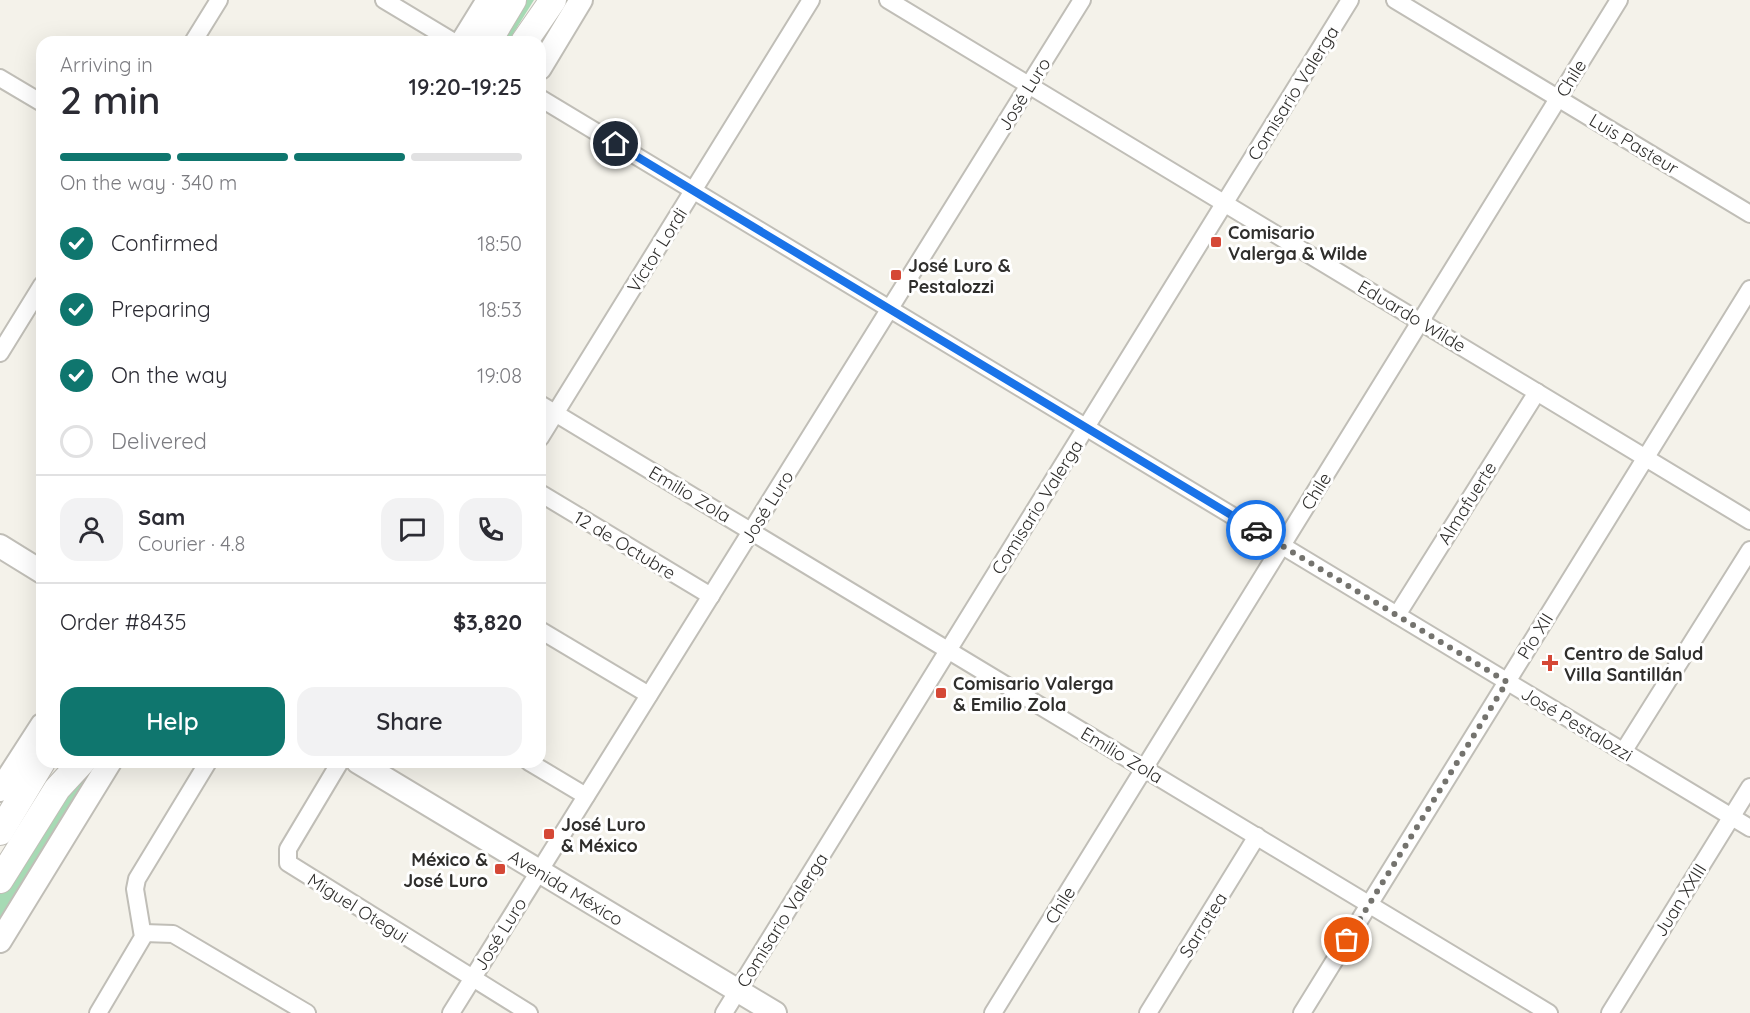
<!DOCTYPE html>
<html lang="en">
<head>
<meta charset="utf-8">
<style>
	body { margin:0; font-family:Quicksand,sans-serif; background:#f2f2f3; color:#2b2b33; height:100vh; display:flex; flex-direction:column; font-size:22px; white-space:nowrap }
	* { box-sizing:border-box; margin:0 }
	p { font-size:20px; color:#7c7c81 }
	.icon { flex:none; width:33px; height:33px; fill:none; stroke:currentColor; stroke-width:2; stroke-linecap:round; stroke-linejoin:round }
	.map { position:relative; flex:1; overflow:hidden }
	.details { position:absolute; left:36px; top:36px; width:510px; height:732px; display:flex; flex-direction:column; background:#fff; border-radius:18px; box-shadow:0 6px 24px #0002 }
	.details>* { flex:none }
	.pin { position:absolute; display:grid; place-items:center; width:51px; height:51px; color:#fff; margin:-26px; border:3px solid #fff; border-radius:50%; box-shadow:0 2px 6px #0007 }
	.courier { position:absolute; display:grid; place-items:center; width:60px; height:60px; margin:-30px; border:4px solid #1a73e8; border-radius:50%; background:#fff; color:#222; box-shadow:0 2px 8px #0007 }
	.head em { font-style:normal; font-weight:600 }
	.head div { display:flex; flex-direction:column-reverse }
	.head { display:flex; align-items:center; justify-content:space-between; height:102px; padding:0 24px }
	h1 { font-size:39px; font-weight:600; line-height:45px }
	.bar { display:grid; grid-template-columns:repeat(4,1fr); gap:9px 6px; align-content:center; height:72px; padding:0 24px }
	.bar i { height:8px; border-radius:4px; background:#e1e1e2 }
	.bar .on { background:#0f766e }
	.bar p { grid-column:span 4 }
	.line { display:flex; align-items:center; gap:15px; padding:0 24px; border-top:2px solid #e1e1e2 }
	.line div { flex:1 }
	.round { display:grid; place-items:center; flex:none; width:63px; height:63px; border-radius:18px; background:#f2f2f3 }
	ol { padding:0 24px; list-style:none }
	li { display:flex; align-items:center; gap:18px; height:66px }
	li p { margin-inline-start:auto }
	li .icon { padding:6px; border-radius:50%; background:#0f766e; color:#fff; stroke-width:4 }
	li:last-child { color:#7c7c81 }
	li i { width:33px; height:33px; border:3px solid #e1e1e2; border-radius:50% }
	.cta { display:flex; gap:12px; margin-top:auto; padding:12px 24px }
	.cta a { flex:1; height:69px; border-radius:18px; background:#0f766e; color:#fff; font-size:24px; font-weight:600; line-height:69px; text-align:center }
	.cta a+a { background:#f2f2f3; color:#2b2b33 }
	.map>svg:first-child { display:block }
	.green { fill:#a6dab4 }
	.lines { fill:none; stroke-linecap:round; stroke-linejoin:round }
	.street-casing { stroke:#c0beb7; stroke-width:20 }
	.secondary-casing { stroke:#c0beb7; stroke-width:26 }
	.primary-casing { stroke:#c0beb7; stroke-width:28 }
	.street { stroke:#fff; stroke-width:16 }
	.secondary { stroke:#fff; stroke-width:22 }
	.primary { stroke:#fff; stroke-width:26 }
	.done { stroke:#74736e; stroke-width:6; stroke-dasharray:0 10.8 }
	.route { stroke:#1a73e8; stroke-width:8 }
	.poi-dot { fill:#d54836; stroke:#fff; stroke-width:2 }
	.labels { text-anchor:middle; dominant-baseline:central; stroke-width:6; stroke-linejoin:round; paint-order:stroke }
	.street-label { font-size:18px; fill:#2f2e2c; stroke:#fff }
	.poi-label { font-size:18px; font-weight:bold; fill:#2f2e2c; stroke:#fff; text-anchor:start }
</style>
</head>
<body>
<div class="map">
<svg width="1750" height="1013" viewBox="0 0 1750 1013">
	<rect width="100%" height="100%" fill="#f4f2ea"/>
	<g class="green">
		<path d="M522 0H534L508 42H496Z"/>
		<path d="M93 762H102L0 928V893L57 800Z"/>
	</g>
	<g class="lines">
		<defs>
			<g id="street">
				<path d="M384 0 454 42"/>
				<path d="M888 0 1750 521"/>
				<path d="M1395 0 1750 214"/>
				<path d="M193 42 219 0"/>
				<path d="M0 78 42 103"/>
				<path d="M540 98 1750 828"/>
				<path d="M0 353 42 285"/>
				<path d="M540 404 1549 1013"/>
				<path d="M540 438 811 0"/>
				<path d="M540 493 711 596"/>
				<path d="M1397 615 1537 392"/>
				<path d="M540 630 649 695"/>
				<path d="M1623 752 1750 550"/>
				<path d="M340 762 288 849V863L529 1013"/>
				<path d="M529 762 586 796"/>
				<path d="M144 933 173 934 307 1013"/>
				<path d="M98 1013 143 937 135 889 137 879 208 762"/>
				<path d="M451 1013 1082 0"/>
				<path d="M724 1013 1350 0"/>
				<path d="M993 1013 1619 0"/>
				<path d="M1148 1013 1257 836"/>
				<path d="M1302 1013 1750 289"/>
				<path d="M1610 1013 1750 787"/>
			</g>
			<g id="secondary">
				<path d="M462 42 488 0"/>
				<path d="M540 68 581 0"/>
				<path d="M0 546 42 572"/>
				<path id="s1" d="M358 762 775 1013"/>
				<path d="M0 790 42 725"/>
				<path d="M0 941 110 762"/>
			</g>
			<g id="primary">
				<path d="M488 42 513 0"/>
				<path d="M524 42 553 0"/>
				<path d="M0 832 42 762"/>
				<path d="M0 880 57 789 82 762"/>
			</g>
		</defs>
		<use href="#street" class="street-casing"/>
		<use href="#secondary" class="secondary-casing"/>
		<use href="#primary" class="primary-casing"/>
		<use href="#street" class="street"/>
		<use href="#secondary" class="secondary"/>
		<use href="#primary" class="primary"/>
	</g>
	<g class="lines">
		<path class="done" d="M1256 530 1507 682 1347 940"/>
		<path class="route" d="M616 144 1256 530"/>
	</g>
	<g class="poi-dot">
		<rect x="1210" y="236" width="12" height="12" rx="3"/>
		<rect x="890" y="269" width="12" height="12" rx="3"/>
		<path d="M1547 654h6v6h6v6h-6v6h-6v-6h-6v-6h6z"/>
		<rect x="935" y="687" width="12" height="12" rx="3"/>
		<rect x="543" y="828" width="12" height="12" rx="3"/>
		<rect x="494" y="863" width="12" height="12" rx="3"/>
	</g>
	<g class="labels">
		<g class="street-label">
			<text transform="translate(1571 78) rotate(-58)">Chile</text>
			<text transform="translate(1293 93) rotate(-58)">Comisario Valerga</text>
			<text transform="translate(1024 94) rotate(-58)">José Luro</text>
			<text transform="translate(1634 144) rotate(31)">Luis Pasteur</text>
			<text transform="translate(657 250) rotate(-58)">Víctor Lordi</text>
			<text transform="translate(1412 316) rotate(31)">Eduardo Wilde</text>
			<text transform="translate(1316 491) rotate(-58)">Chile</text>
			<text transform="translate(690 494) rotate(31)">Emilio Zola</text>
			<text transform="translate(1467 503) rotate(-58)">Almafuerte</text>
			<text transform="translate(767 507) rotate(-58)">José Luro</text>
			<text transform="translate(1037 507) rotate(-58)">Comisario Valerga</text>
			<text transform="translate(625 545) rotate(31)">12 de Octubre</text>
			<text transform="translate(1535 636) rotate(-58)">Pío XII</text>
			<text transform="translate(1577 724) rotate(31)">José Pestalozzi</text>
			<text transform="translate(1122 755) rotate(31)">Emilio Zola</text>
			<text stroke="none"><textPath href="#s1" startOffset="243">Avenida México</textPath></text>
			<text transform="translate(1680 900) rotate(-58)">Juan XXIII</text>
			<text transform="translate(1060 905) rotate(-58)">Chile</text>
			<text transform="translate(358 908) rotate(32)">Miguel Otegui</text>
			<text transform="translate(782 920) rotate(-58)">Comisario Valerga</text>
			<text transform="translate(1203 925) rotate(-58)">Sarratea</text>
			<text transform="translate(500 934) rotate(-58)">José Luro</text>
		</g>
		<g class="poi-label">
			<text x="1228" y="232">Comisario<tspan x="1228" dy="21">Valerga &amp; Wilde</tspan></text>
			<text x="908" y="265">José Luro &amp;<tspan x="908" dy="21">Pestalozzi</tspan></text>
			<text x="1564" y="653">Centro de Salud<tspan x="1564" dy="21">Villa Santillán</tspan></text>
			<text x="953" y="683">Comisario Valerga<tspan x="953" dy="21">&amp; Emilio Zola</tspan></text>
			<text x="561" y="824">José Luro<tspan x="561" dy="21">&amp; México</tspan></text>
			<text x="488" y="859" text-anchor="end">México &amp;<tspan x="488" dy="21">José Luro</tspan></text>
		</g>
	</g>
</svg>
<div class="pin" style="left:1347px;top:940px;background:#ea580c"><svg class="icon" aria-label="bag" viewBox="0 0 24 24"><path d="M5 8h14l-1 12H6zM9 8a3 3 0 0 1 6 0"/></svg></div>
<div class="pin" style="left:616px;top:144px;background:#1f2937"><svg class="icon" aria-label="home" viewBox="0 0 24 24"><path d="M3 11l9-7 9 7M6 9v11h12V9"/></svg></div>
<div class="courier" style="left:1256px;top:530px"><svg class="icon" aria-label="car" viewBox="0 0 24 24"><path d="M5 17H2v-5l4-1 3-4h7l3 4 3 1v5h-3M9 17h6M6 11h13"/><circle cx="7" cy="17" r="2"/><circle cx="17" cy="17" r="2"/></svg></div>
<section class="details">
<div class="head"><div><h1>2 min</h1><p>Arriving in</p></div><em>19:20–19:25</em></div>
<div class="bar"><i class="on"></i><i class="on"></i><i class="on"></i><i></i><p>On the way · 340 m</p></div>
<ol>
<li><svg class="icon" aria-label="check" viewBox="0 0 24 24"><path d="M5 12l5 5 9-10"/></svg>Confirmed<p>18:50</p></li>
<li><svg class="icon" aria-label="check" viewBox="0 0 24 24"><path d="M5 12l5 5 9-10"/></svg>Preparing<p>18:53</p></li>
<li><svg class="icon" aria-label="check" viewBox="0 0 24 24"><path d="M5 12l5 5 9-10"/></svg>On the way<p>19:08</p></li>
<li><i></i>Delivered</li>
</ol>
<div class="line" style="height:108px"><a class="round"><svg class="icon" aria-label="person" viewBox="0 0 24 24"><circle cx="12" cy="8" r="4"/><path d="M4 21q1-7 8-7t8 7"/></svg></a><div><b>Sam</b><p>Courier · 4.8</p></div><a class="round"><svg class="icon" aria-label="chat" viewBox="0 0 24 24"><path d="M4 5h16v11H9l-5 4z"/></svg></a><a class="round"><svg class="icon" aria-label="phone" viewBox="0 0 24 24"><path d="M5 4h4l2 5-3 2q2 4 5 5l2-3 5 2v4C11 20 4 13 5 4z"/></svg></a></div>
<div class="line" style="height:78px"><div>Order #8435</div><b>$3,820</b></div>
<div class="cta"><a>Help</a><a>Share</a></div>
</section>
</div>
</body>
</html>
